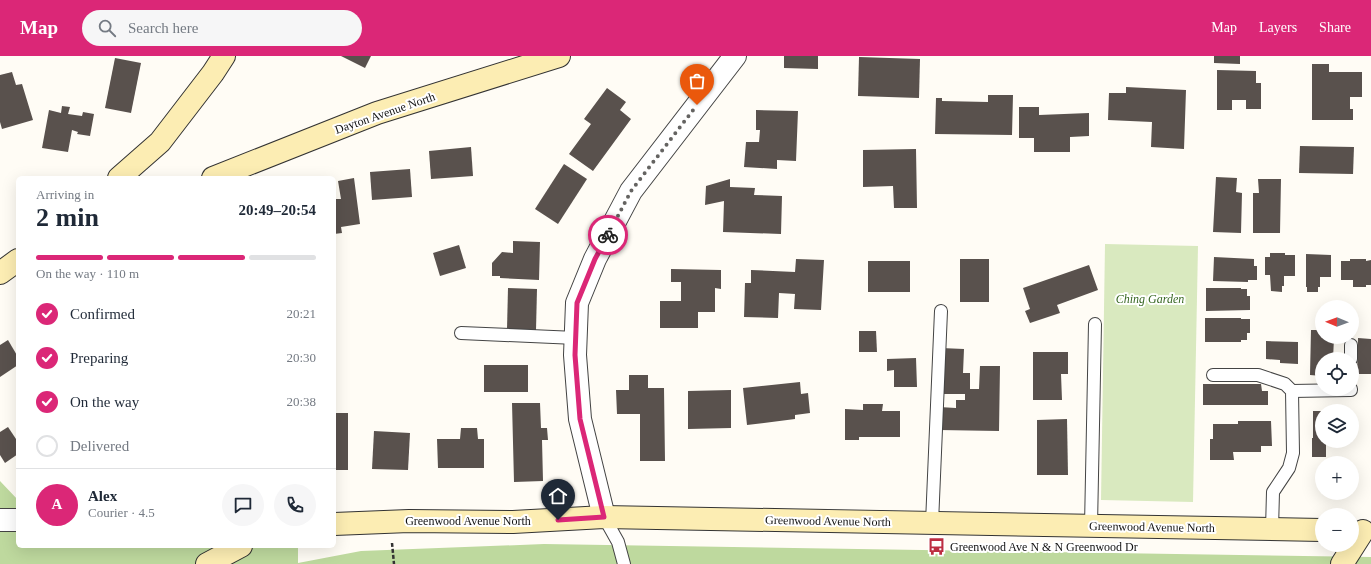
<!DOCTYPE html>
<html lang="en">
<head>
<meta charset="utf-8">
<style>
	body { margin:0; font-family:"Times New Roman",serif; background:#f6f6f7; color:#1f2937; height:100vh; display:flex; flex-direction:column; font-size:15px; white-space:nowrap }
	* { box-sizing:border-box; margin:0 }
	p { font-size:13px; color:#747a83 }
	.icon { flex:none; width:22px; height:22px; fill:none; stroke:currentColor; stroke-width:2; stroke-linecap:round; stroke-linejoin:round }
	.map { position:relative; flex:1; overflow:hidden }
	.panel { position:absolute; left:16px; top:120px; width:320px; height:372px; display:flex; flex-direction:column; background:#fff; border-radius:6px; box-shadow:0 4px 16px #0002 }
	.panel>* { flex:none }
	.needle { width:26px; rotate:271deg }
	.tools { position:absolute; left:1315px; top:244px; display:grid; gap:8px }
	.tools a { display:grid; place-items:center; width:44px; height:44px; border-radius:50%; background:#fff; box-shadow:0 4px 16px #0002; font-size:20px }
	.pin { position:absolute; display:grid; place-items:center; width:34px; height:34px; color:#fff; margin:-41px -17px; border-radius:50% 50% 50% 0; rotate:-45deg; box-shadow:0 0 4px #0007 }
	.pin .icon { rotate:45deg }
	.courier { position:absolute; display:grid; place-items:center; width:40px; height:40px; margin:-20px; border:3px solid #db2777; border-radius:50%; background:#fff; color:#222; box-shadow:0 1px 5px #0007 }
	.summary em { font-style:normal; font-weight:700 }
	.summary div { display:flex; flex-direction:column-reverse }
	.summary { display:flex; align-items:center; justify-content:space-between; height:68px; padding:0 20px }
	h1 { font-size:26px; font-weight:700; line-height:30px }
	.bar { display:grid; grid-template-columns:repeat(4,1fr); gap:6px 4px; align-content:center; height:48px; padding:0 20px }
	.bar i { height:5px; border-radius:3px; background:#e0e1e3 }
	.bar .selected { background:#db2777 }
	.bar p { grid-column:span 4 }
	.line { display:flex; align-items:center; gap:10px; padding:0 20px; border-top:1px solid #e0e1e3 }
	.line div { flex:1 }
	.round { display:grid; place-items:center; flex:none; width:42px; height:42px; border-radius:21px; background:#f6f6f7 }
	ol { padding:0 20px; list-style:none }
	li { display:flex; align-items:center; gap:12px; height:44px }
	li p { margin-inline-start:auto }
	li .icon { padding:4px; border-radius:50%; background:#db2777; color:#fff; stroke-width:4 }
	li:last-child { color:#747a83 }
	li i { width:22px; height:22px; border:2px solid #e0e1e3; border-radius:50% }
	header { display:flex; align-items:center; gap:24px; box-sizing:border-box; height:56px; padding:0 20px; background:#db2777; color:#fff }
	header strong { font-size:19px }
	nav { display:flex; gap:22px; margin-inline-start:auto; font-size:14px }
	.search { width:280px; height:36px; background:#f6f6f7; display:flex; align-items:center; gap:10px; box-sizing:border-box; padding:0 14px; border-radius:22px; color:#747a83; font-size:15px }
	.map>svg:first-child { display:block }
	.green { fill:#d9e9bf }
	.forest { fill:#bed99e }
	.building { fill:#59514d }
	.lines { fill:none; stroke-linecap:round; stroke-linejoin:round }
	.lane-casing { stroke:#444; stroke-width:14 }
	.street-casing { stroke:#444; stroke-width:24 }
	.secondary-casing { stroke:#333; stroke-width:24 }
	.path { stroke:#333; stroke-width:2.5; stroke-dasharray:4 2; stroke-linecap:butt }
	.lane { stroke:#fff; stroke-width:12 }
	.street { stroke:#fff; stroke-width:22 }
	.secondary { stroke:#fcedb3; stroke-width:22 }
	.done { stroke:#646361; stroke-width:4; stroke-dasharray:0 7.2 }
	.route { stroke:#db2777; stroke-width:5 }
	.labels { text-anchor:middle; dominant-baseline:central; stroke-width:4; stroke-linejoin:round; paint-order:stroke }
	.street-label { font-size:12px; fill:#111; stroke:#fff }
	.park-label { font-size:12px; font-style:italic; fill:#376722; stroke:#fff }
	.poi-label { font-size:12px; fill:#111; stroke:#fff; text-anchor:start }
</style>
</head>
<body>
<header>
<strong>Map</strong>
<div class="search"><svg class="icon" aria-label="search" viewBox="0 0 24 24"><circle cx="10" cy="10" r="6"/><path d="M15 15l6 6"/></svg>Search here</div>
<nav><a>Map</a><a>Layers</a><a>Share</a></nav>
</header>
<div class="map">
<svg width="1371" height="508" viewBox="0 0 1371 508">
	<rect width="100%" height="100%" fill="#fffcf5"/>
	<path class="green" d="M1105 188 1198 190 1193 446 1101 444Z"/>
	<path class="forest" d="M0 425 18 444V490H298V507L361 495 544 488 1371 501V508H0Z"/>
	<g class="building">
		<path d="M341 0H371L365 12Z"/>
		<path d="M784 0H818V13L784 12Z"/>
		<path d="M1214 0H1240V8L1214 7Z"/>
		<path d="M859 1 920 3 919 42 858 40Z"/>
		<path d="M115 2 141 7 131 57 105 52Z"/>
		<path d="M1312 8H1329V16H1362V41H1350V53H1353V64H1312Z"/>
		<path d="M1217 14 1256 15V27H1261V53H1246V44H1232V54H1217Z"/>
		<path d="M12 16 16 29 22 28 33 64 2 73 0 66V19Z"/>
		<path d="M1126 31 1186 34 1184 93 1151 91 1152 66 1108 64 1109 37H1126Z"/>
		<path d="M607 32 626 46 620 54 631 63 593 115 569 98 591 68 584 63Z"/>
		<path d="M988 39H1013L1012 79 935 78 936 42H942V45L988 46Z"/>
		<path d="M62 50 70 51 68 58 82 60 83 56 94 58 90 80 77 78 78 76 72 74 68 96 42 92 49 54 61 57Z"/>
		<path d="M1019 51H1039V59L1089 57V80L1070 81V96H1034V82H1019Z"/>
		<path d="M756 54 798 55 796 105 777 104V113L744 111 746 86H759L760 74H756Z"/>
		<path d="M1300 90 1354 91 1353 118 1299 117Z"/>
		<path d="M471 91 473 120 431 123 429 95Z"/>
		<path d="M916 93 917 152H894L893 130 863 131V94Z"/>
		<path d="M564 108 587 123 558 168 535 153Z"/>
		<path d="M410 113 412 141 372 144 370 116Z"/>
		<path d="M1216 121 1237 122 1236 136 1242 137 1241 177 1213 176Z"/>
		<path d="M354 122 360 168 341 171 342 177 334 178V143H341L338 125Z"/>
		<path d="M730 123V131L755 132 754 139 782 140 781 178 723 176 724 145 705 149 706 130Z"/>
		<path d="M1258 123H1281L1280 177H1253V137H1259Z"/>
		<path d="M513 185 540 186 539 224 500 222V220H492V207L502 196 513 197Z"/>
		<path d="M459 189 466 212 440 220 433 197Z"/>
		<path d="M1270 197H1285V199H1295V220H1284V230H1282V236L1271 235 1270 219H1265V201H1270Z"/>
		<path d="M1306 198 1331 199V221H1320V231H1318V236H1307V231H1306Z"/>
		<path d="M1214 201 1254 203V210H1257V224H1248V226L1213 225Z"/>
		<path d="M796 203 824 204 821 254 794 253 795 238 779 237 778 262 744 261 745 227H751V214L795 216Z"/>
		<rect x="960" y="203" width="29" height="43"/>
		<path d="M1350 203H1366V205L1371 204V229H1366V231H1353V224H1341V205H1350Z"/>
		<rect x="868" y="205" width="42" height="31"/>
		<path d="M1089 209 1098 234 1057 249 1060 257 1030 267 1025 255 1030 253 1023 232Z"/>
		<path d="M671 213 721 214V233L715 232V256H698V272H660V245H681V226H671Z"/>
		<path d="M508 232 537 233 536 274 507 273Z"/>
		<path d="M1206 232H1241V233H1247V240H1250V254L1206 255Z"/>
		<path d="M1205 262H1241V263H1250V277H1247V284H1241V286H1205Z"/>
		<path d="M1311 274H1322V281H1333L1334 282 1333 303H1322V320L1310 319Z"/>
		<path d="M859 275H876L877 296H859Z"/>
		<path d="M1358 282 1371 283V318H1357Z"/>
		<path d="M8 284 18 301V309L0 321V289Z"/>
		<path d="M1266 285 1298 286V308L1280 307V304L1266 303Z"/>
		<path d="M941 292 964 293 963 317H970V333H979L980 310H1000L999 375 939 374V351L956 352V344H965V338H940Z"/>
		<path d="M1033 296H1068V318H1061L1062 344H1033Z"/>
		<path d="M916 302 917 331H894V314L887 315V303Z"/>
		<rect x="484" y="309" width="44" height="27"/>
		<path d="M629 319H648V332H664L665 405H640V358H617L616 334H629Z"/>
		<path d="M800 326 801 338 808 337 810 357 795 359V363L747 369 743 332Z"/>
		<path d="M1203 328H1261L1262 335H1268V349H1203Z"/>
		<path d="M731 334V372L688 373V335Z"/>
		<path d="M512 347H540L541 372H547L548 384H542L543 425 514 426Z"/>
		<path d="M863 348H883L882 355H900V381H859V384H845V353L863 354Z"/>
		<path d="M1313 355H1322V385H1351V387H1326V401H1312V382H1313Z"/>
		<rect x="334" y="357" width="14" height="57"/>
		<path d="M1067 363 1068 419H1037V364Z"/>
		<path d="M1238 365H1271L1272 390H1261V396H1233L1234 404H1210V383H1213V368H1238Z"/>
		<path d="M8 371 18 386V398L5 407 0 399V376Z"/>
		<path d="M461 372H477L478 383H484V412H438L437 383H460Z"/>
		<path d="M374 375 410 377 408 414 372 413Z"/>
	</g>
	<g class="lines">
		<defs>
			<g id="lane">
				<path d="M461 277 576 282"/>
				<path d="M1351 289V303"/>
				<path d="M1213 319H1258L1285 328 1292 335 1293 397 1289 412 1273 436 1272 473"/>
				<path d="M1292 335 1351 334V333"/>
				<path d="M604 461 618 486 624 508"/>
				<path d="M932 467 941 255"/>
				<path d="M1091 470 1095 268"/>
			</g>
			<g id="street">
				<path d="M604 461 580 363 575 299 577 247 595 203 631 135 735 0"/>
				<path d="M0 464H18"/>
			</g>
			<g id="secondary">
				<path d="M119 122 160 86 213 17 224 0"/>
				<path d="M213 122 377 57 559 0"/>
				<path d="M0 217 18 204"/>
				<path d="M334 468 409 465 513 466 604 461 1322 474"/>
				<path d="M207 508 241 490"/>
				<path d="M1342 508 1363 475"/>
			</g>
		</defs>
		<use href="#lane" class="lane-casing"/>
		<use href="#street" class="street-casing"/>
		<use href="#secondary" class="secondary-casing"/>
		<path class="path" d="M392 487 394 508"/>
		<use href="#lane" class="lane"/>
		<use href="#street" class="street"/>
		<use href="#secondary" class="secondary"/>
	</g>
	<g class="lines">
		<path class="done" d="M608 179 631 135 697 49"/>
		<path class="route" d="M558 464 604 461 580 363 575 299 577 247 595 203 608 179"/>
	</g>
	<defs>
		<symbol id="bus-bare" viewBox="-9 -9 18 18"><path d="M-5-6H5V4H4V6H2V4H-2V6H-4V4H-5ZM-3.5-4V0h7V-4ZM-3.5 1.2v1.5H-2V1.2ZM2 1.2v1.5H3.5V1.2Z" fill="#bd2d41" stroke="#fff" stroke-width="2.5" paint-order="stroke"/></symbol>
	</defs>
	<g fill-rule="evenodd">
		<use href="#bus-bare" x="924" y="478" width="25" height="25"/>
	</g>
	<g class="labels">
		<g class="street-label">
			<text transform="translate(385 57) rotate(-19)">Dayton Avenue North</text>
			<text x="468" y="465">Greenwood Avenue North</text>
			<text transform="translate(828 465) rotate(1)">Greenwood Avenue North</text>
			<text transform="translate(1152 471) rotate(1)">Greenwood Avenue North</text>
		</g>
		<g class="park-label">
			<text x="1150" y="243">Ching Garden</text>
		</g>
		<g class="poi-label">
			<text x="950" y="491">Greenwood Ave N &amp; N Greenwood Dr</text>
		</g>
	</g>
</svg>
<div class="tools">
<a><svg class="needle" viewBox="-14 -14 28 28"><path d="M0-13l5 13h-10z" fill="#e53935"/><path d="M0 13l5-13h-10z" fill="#747a83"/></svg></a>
<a><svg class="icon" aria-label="locate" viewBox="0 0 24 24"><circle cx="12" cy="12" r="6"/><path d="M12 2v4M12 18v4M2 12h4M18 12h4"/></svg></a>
<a><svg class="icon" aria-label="layers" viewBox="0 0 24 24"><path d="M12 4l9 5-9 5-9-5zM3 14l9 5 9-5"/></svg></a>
<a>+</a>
<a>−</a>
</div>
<div class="pin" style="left:697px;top:49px;background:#ea580c"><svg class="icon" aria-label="bag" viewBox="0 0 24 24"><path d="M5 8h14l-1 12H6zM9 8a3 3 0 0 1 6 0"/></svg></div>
<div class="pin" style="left:558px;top:464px;background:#1f2937"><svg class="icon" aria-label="home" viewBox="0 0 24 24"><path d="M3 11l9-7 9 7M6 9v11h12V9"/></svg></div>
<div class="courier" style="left:608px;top:179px"><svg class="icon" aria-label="bike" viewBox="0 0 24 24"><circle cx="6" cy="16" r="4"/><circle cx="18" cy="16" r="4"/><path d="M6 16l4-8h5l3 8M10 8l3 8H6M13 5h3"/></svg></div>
<section class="panel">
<div class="summary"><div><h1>2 min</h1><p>Arriving in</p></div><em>20:49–20:54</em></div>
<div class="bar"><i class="selected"></i><i class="selected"></i><i class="selected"></i><i></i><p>On the way · 110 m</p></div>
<ol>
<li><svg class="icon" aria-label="check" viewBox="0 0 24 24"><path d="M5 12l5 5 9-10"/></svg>Confirmed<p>20:21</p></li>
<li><svg class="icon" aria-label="check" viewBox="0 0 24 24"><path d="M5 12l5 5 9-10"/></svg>Preparing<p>20:30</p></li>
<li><svg class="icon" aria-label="check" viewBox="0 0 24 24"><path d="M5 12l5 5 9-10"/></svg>On the way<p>20:38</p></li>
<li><i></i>Delivered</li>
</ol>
<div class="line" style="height:72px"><b class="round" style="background:#db2777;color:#fff">A</b><div><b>Alex</b><p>Courier · 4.5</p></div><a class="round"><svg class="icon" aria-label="chat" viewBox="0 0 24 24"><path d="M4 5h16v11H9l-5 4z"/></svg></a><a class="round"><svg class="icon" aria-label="phone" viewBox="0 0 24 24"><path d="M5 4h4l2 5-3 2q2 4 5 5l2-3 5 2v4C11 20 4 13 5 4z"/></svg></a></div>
</section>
</div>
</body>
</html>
